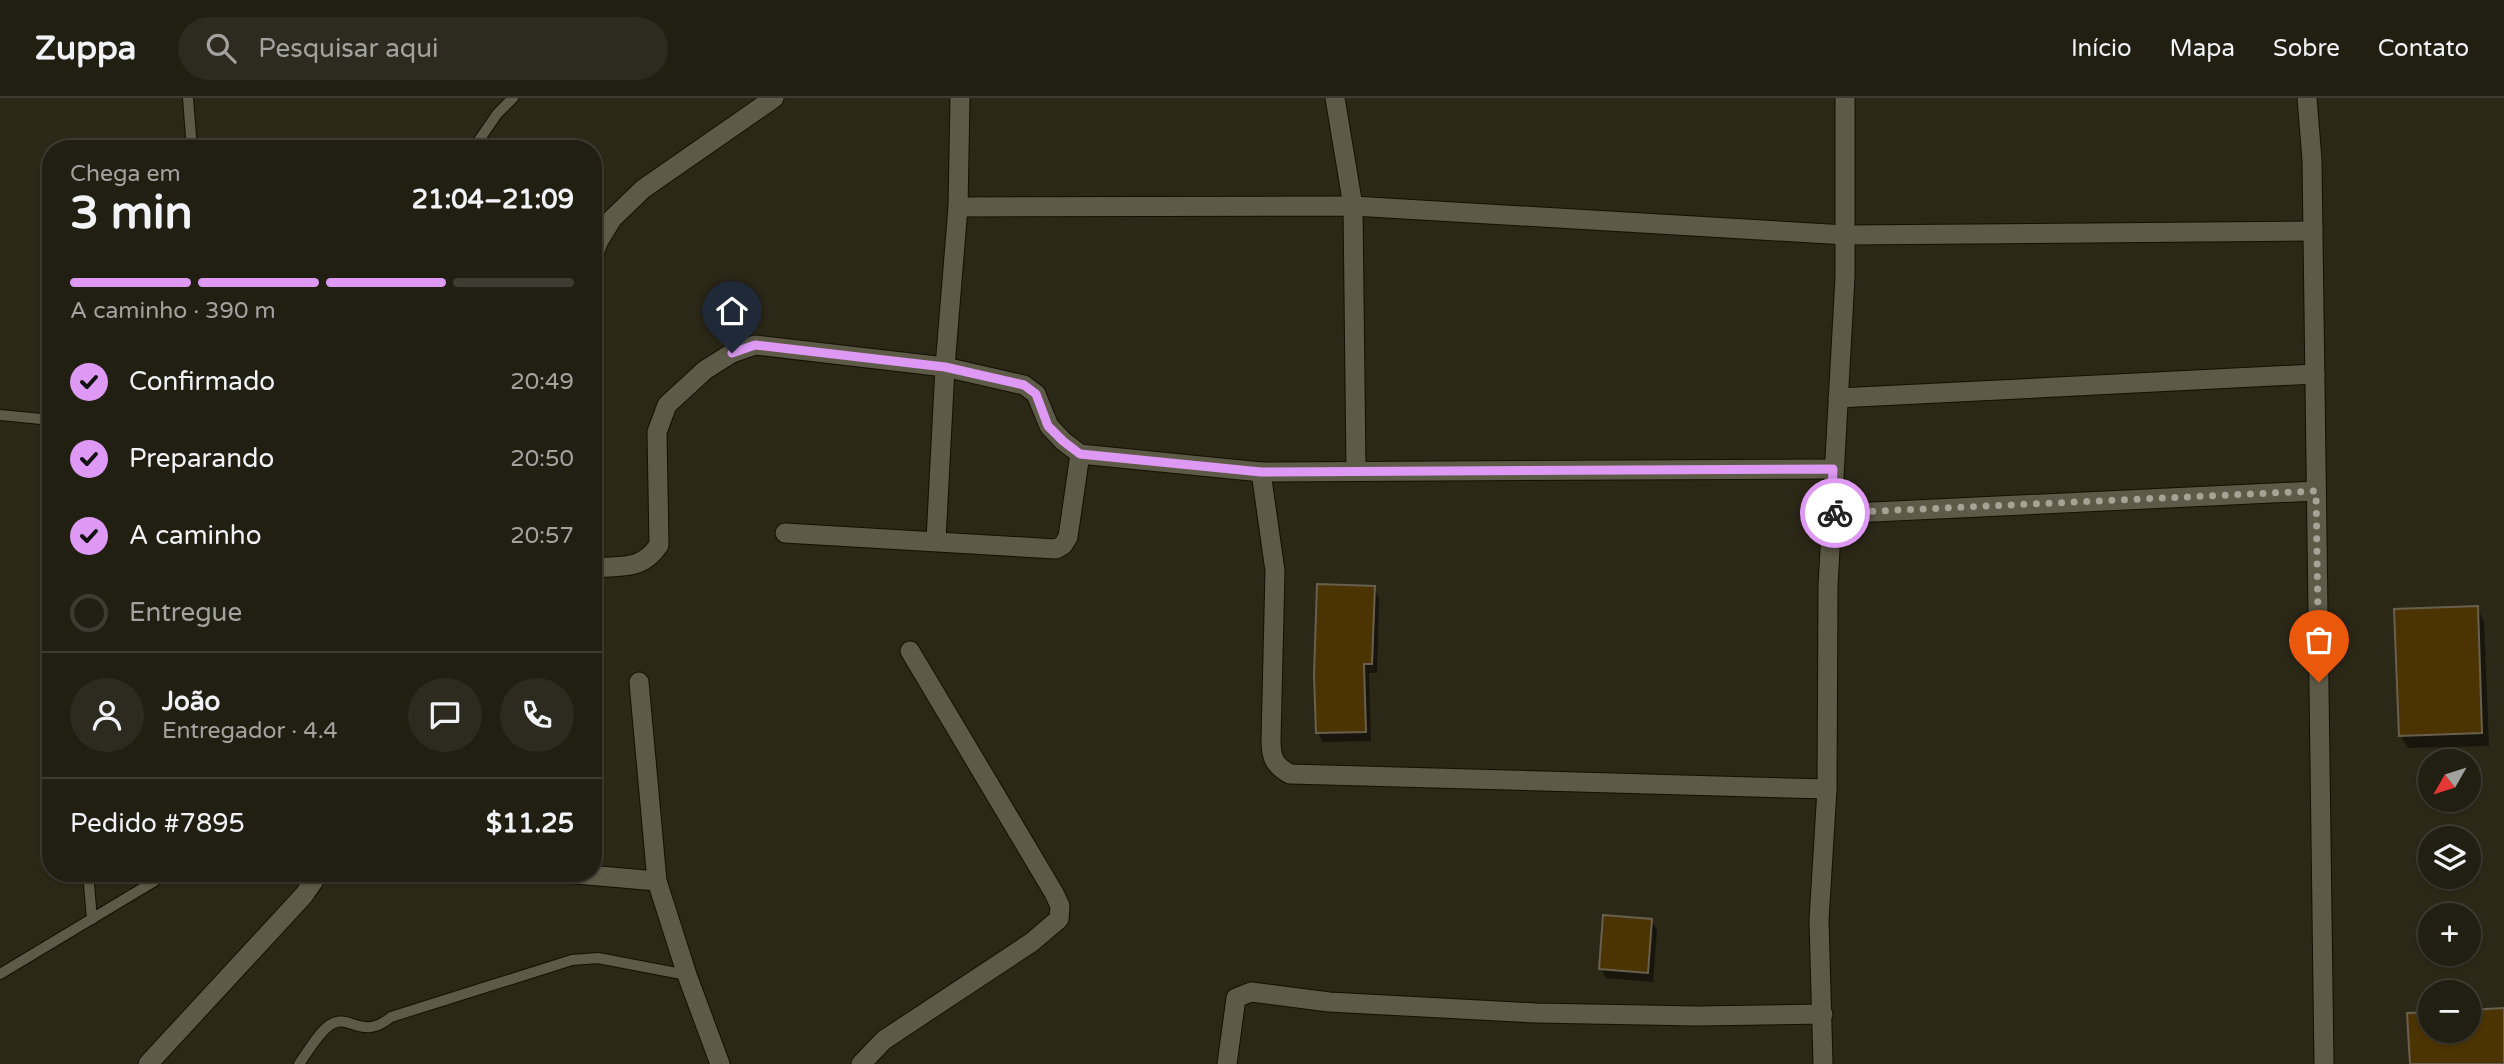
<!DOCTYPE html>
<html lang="pt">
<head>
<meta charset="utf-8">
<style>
	body { margin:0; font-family:"Varela Round",sans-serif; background:#2d2b20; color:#f1f3f6; height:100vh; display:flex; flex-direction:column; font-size:26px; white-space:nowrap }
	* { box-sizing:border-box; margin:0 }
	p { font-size:23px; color:#a2a29f }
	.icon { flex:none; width:38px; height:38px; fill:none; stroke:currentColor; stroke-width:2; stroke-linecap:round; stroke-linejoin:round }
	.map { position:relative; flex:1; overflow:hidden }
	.details { position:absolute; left:42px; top:42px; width:560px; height:742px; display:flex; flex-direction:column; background:#211e12; border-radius:28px; box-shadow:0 2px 5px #0004,0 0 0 2px #3e3c32 }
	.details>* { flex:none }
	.needle { width:46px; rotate:231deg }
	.tools { position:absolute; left:2418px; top:651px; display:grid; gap:14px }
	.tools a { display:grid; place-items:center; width:63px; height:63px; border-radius:50%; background:#211e12; box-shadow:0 2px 5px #0004,0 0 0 2px #3e3c32; font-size:35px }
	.pin { position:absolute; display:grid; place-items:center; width:60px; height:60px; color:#fff; margin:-72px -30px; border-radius:50% 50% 50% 0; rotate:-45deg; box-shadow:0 0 7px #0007 }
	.pin .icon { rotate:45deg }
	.courier { position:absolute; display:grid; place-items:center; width:70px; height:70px; margin:-35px; border:5px solid #dd99f3; border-radius:50%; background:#fff; color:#222; box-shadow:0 2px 9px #0007 }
	.head em { font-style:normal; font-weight:700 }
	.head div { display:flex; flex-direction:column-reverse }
	.head { display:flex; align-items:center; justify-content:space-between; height:119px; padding:0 28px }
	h1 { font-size:46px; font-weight:700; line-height:52px }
	.bar { display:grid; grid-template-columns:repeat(4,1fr); gap:10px 7px; align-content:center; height:84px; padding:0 28px }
	.bar i { height:9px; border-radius:5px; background:#3e3c32 }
	.bar .on { background:#dd99f3 }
	.bar p { grid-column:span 4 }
	.line { display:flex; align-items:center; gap:18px; padding:0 28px; border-top:2px solid #3e3c32 }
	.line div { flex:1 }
	.round { display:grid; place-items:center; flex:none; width:74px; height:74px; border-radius:37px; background:#2d2b20 }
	ol { padding:0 28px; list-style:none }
	li { display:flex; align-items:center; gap:21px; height:77px }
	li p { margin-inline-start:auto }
	li .icon { padding:7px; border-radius:50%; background:#dd99f3; color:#111; stroke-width:4 }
	li:last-child { color:#a2a29f }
	li i { width:38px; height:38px; border:4px solid #3e3c32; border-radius:50% }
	header { display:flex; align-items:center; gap:42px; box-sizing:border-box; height:98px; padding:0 35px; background:#211e12; border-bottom:2px solid #3e3c32 }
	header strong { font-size:33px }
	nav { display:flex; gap:38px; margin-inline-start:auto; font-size:24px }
	.search { width:490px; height:63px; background:#2d2b20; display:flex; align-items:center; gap:18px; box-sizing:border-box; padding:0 24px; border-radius:38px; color:#a2a29f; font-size:26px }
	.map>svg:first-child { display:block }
	.shadow { fill:#0007 }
	.building { fill:#4c3402; stroke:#695f4f; stroke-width:2 }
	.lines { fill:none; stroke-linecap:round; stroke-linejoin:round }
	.service-casing { stroke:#141003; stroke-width:12 }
	.minor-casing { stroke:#141003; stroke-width:21 }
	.service { stroke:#5e5a48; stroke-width:10 }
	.minor { stroke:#5e5a48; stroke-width:19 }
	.done { stroke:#a5a296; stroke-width:7; stroke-dasharray:0 12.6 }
	.route { stroke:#dd99f3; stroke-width:9 }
</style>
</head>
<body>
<header>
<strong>Zuppa</strong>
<div class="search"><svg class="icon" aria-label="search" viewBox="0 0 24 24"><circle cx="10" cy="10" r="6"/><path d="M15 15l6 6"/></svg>Pesquisar aqui</div>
<nav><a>Início</a><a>Mapa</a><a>Sobre</a><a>Contato</a></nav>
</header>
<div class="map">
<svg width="2504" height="966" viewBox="0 0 2504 966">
	<rect width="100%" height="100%" fill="#2c2818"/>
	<g class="shadow">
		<path d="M1374 490 1379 500 1377 575H1369L1371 643 1323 644 1318 635Z"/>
		<path d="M2477 510 2484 523 2489 648 2408 650 2401 638Z"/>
		<path d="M1651 822 1657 832 1653 884 1606 880 1601 870Z"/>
	</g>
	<g class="building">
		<path d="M1317 486 1375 488 1372 566H1364L1366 634 1316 635 1314 577Z"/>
		<path d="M2478 508 2482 635 2399 638 2394 511Z"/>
		<path d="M1603 817 1652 821 1648 875 1599 871Z"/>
		<path d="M2504 910V966H2410L2407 915 2431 914V933H2469V912Z"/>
	</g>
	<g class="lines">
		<defs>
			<g id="service">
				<path d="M188 0 192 51"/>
				<path d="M473 51 497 16 513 0"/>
				<path d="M0 317 51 322"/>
				<path d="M88 775 92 821"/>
				<path d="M0 876 168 775"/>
				<path d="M299 966C308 954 318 935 330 927 350 914 361 944 391 919L572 862 598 860 687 877"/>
			</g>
			<g id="minor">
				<path d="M1335 0 1353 108 1356 373"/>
				<path d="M2307 0 2312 62 2324 966"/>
				<path d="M958 109 1353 108 1846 137 2313 133"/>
				<path d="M593 159 598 144 612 121 643 91 774 0"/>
				<path d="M1838 300 2315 276"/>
				<path d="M1261 374 1275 473 1271 642C1271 660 1274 667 1290 676L1827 691"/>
				<path d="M1831 416 2316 393"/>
				<path d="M785 435 1056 451 1063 447 1068 439 1080 356"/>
				<path d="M936 442 945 269 958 109 960 0"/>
				<path d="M593 470C623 467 641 473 659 447L657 334 667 307 705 272 732 255 755 247 945 269 1024 287 1036 296 1049 328 1063 343 1080 356 1261 374 1833 371"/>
				<path d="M639 584 657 783 687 877 720 966"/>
				<path d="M565 775 657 783"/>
				<path d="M148 966 304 797 319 775"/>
				<path d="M861 966 884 942 1032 844 1059 821 1060 808 1054 795 910 553"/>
				<path d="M1227 966 1236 900 1251 894 1329 904 1536 915 1697 918 1823 916"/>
				<path d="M1823 966 1819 822 1827 691 1828 488 1845 179V0"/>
			</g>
		</defs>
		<use href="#service" class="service-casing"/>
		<use href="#minor" class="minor-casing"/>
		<use href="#service" class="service"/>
		<use href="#minor" class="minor"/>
	</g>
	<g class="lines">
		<path class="done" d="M1835 415 2316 393 2319 584"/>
		<path class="route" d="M732 255 755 247 945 269 1024 287 1036 296 1048 328 1063 343 1080 356 1261 374 1833 371 1831 416 1835 415"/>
	</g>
</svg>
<div class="tools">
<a><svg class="needle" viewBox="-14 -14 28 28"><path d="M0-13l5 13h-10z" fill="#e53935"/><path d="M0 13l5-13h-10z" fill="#a2a29f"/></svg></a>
<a><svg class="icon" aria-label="layers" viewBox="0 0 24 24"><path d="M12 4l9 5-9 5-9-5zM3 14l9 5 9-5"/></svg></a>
<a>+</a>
<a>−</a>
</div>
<div class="pin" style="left:2319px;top:584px;background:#ea580c"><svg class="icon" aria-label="bag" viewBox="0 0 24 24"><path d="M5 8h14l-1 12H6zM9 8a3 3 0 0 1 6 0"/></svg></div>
<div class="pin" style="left:732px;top:255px;background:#1f2937"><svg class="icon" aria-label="home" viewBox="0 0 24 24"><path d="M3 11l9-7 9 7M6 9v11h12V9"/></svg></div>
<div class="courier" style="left:1835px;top:415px"><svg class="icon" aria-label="bike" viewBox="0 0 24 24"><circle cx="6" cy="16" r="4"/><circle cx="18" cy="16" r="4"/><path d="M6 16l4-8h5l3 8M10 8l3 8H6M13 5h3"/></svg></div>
<section class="details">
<div class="head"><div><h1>3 min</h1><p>Chega em</p></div><em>21:04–21:09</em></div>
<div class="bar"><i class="on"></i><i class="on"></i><i class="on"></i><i></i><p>A caminho · 390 m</p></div>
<ol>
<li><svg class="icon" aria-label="check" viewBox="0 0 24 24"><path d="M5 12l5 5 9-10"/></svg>Confirmado<p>20:49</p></li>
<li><svg class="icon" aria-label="check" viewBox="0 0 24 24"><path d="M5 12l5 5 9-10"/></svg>Preparando<p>20:50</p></li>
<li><svg class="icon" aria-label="check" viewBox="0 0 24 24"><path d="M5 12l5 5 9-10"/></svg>A caminho<p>20:57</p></li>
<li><i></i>Entregue</li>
</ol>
<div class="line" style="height:126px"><a class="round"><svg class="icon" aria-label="person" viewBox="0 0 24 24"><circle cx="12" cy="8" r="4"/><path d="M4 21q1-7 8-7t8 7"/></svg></a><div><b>João</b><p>Entregador · 4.4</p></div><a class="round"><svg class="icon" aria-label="chat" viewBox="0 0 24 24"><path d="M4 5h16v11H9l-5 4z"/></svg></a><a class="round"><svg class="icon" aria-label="phone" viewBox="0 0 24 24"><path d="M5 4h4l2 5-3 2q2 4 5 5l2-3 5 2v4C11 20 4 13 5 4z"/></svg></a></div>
<div class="line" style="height:91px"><div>Pedido #7895</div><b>$11.25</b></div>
</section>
</div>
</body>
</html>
